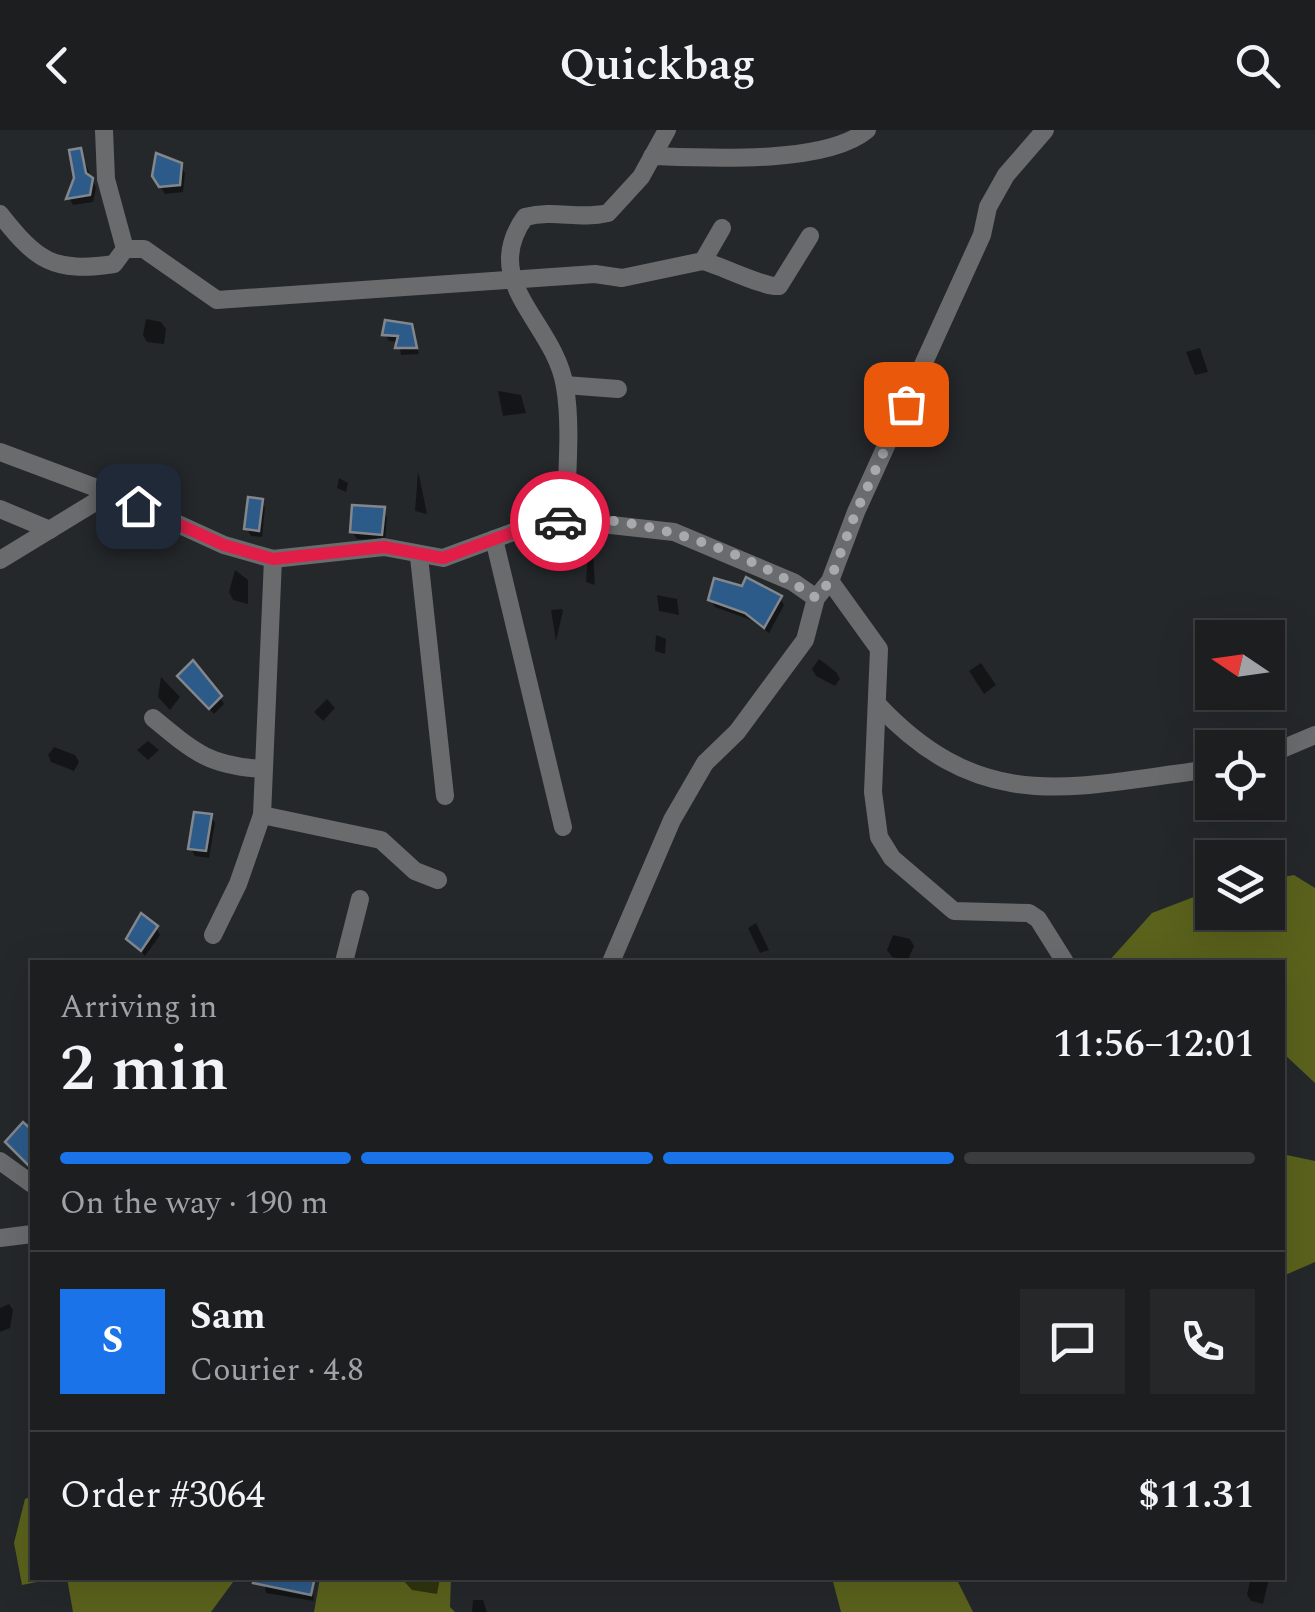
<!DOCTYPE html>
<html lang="en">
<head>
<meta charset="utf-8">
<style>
	body { margin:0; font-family:Spectral,serif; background:#252729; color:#f1f3f6; height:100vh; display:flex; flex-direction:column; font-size:38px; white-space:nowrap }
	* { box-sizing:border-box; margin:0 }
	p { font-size:32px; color:#a0a2a5 }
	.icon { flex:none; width:55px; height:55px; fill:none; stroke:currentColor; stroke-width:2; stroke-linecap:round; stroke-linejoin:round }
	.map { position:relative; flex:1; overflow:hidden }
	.panel { position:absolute; left:30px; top:830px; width:1255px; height:620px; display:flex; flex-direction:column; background:#1c1e20; border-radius:0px; box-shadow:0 10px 40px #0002,0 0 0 2px #3a3c3e }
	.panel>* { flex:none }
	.needle { width:65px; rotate:283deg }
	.controls { position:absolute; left:1195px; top:490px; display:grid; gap:20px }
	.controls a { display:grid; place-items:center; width:90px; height:90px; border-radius:0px; background:#1c1e20; box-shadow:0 10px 40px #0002,0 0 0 2px #3a3c3e; font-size:50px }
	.pin { position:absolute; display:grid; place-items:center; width:85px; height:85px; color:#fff; margin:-42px; border-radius:20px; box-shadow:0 5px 15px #0006 }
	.courier { position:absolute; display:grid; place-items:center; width:100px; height:100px; margin:-50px; border:8px solid #e11d48; border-radius:50%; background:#fff; color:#222; box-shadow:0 2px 12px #0007 }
	.head em { font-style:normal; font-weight:600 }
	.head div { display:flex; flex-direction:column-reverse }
	.head { display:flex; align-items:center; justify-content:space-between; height:170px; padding:0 30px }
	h1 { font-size:65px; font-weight:600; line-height:75px }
	.bar { display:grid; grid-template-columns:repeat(4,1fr); gap:15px 10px; align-content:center; height:120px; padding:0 30px }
	.bar i { height:12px; border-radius:8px; background:#3a3c3e }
	.bar .active { background:#1a73e8 }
	.bar p { grid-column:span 4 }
	.line { display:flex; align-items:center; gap:25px; padding:0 30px; border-top:2px solid #3a3c3e }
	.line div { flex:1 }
	.round { display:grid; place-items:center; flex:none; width:105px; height:105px; border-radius:0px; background:#252729 }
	header { display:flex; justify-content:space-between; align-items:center; height:130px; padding:0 30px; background:#1c1e20; font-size:45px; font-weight:600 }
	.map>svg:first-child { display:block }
	.forest { fill:#5b621c }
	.shadow { fill:#0007 }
	.building { fill:#2c5a89; stroke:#83878c; stroke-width:2.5 }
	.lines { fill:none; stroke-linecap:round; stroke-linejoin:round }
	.minor { stroke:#6a6b6d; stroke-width:18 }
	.done { stroke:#a7a9ac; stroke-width:10; stroke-dasharray:0 18 }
	.route { stroke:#e11d48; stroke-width:12 }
</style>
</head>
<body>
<header><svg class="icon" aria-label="back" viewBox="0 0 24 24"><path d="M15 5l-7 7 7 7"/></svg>Quickbag<svg class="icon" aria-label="search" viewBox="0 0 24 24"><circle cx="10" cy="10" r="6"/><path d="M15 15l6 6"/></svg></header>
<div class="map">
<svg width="1315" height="1482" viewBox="0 0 1315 1482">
	<rect width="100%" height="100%" fill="#25282b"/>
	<g class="forest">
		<path d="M1294 745 1315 758V953L1283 923 1282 832H1108L1152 783 1212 760V782H1268V750Z"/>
		<path d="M1282 1024 1315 1031V1132L1283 1146Z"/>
		<path d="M32 1366V1448H56L22 1455 14 1413 25 1369Z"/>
		<path d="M67 1448H236L211 1482H73Z"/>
		<path d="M320 1448H451L450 1477 455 1482H314Z"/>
		<path d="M832 1448H956L973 1482H841Z"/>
	</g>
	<g class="shadow">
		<path d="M80 21 96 58 93 72 73 75 69 68Z"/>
		<path d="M158 26 180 35 185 43 183 62 165 64 155 46Z"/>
		<path d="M146 189 161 192 166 199 164 214 147 212 143 205Z"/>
		<path d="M410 196 419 224 401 225 399 212 389 211 385 204Z"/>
		<path d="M1200 218 1208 242 1195 245 1186 222Z"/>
		<path d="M498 261 521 265 526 283 503 286Z"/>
		<path d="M418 342 419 345 427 384 415 381Z"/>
		<path d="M339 348 348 353 346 362 337 358Z"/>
		<path d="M261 371 265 378 262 407 251 406 247 399Z"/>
		<path d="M383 380 387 387 385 411 357 409 352 402Z"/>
		<path d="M588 419 593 422 595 455 586 452Z"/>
		<path d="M235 440 248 450V474L233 470 229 462Z"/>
		<path d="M657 465 677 469 679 485 659 481Z"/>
		<path d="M780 468 784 475 769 503 751 490 715 477 711 470Z"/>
		<path d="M562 479 563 481 556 511 551 480Z"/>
		<path d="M656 505 666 509 665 524 655 521Z"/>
		<path d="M819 529 836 542 840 549 835 556 816 546 812 539Z"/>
		<path d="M981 533 996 555 984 564 969 541Z"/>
		<path d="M161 547 180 567 170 580 158 567Z"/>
		<path d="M184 553 220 567 224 574 214 584Z"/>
		<path d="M327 569 335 578 323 591 314 582Z"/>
		<path d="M148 611 159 620 148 630 137 620Z"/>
		<path d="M54 617 75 625 79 632 74 641 51 632 48 625Z"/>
		<path d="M1217 672H1232V688H1221Z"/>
		<path d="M211 686 215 693 209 728 195 726 191 719Z"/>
		<path d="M756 793 769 820 760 823 748 798Z"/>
		<path d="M156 797 160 805 145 826 129 809Z"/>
		<path d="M893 805 910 809 914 816 907 832 892 827 887 820Z"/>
		<path d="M9 1174 13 1180 10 1198 0 1202V1178Z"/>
		<path d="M264 1448 312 1453 314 1471 266 1463Z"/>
		<path d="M401 1448H440L437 1464 412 1460Z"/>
		<path d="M1251 1448H1265L1268 1453 1263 1474 1251 1471 1247 1464Z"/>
		<path d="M473 1470H483L487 1482H472Z"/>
	</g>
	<g class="building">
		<path d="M81 18 86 43 93 48 90 65 66 69 74 48 69 20Z"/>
		<path d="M156 23 182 33 180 55 159 57 152 46Z"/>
		<path d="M385 190 412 194 417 218H395L398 206 382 205Z"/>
		<path d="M248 367 263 369 259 401 244 399Z"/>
		<path d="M352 375 385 377 382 405 350 402Z"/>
		<path d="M746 447 782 466 764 498 745 483 708 470 714 448 742 456Z"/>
		<path d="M193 530 222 566 209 579 177 546Z"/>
		<path d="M194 682 212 684 206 721 188 719Z"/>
		<path d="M141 783 158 796 141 821 126 809Z"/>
		<path d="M23 992 32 1000V1039L5 1012Z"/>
		<path d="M254 1448H297L314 1451 311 1465 253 1453Z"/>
	</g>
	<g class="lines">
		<g class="minor">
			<path d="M104 0 106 49 125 119"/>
			<path d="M652 26C704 28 826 35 867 0"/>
			<path d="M0 84C37 131 53 143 114 134L125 119H144L217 170 595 144 622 148 703 131 722 98"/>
			<path d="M703 131C722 136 765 158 779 156L810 106"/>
			<path d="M565 255 618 259"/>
			<path d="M0 322 110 363 224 415 273 429 384 417 443 428 527 397 566 390 674 402 793 452 816 468 805 510 737 602 705 633 672 690 611 832"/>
			<path d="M0 379 50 400"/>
			<path d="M566 390C566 347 572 299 565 257 555 192 478 153 525 87 556 79 577 90 608 83L641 47 667 0"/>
			<path d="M494 409 563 697"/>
			<path d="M419 427 445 666"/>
			<path d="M0 430 110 363"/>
			<path d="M830 451 879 519 873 662 879 707 892 728 954 781 1029 783 1038 789 1065 832"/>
			<path d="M816 468 830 451 856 382 982 105 988 77 1006 45 1045 0"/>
			<path d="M879 576C986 689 1077 655 1212 639"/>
			<path d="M153 588C194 622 209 636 263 639"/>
			<path d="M1268 625 1315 605"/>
			<path d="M262 685 381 710 415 741 438 750"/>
			<path d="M213 805 238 754 262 685 273 429"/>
			<path d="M344 832 360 769"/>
			<path d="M0 1031 32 1054"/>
			<path d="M0 1108 32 1104"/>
		</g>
	</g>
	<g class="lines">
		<path class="done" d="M560 391C635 380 755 425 816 468L830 451 856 382 906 274"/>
		<path class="route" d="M138 376 224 415 273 429 384 417 443 428 527 397 560 391"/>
	</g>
</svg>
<div class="controls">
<a><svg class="needle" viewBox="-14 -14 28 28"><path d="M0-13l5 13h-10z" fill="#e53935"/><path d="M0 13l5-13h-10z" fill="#a0a2a5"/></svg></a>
<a><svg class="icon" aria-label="locate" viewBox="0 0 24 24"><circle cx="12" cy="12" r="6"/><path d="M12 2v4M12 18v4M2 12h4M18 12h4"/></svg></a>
<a><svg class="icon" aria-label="layers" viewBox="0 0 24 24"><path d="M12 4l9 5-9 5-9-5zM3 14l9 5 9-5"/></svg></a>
</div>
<div class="pin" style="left:906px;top:274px;background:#ea580c"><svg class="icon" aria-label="bag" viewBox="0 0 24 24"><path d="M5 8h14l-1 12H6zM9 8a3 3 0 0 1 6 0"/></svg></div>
<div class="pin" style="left:138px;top:376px;background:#1f2937"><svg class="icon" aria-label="home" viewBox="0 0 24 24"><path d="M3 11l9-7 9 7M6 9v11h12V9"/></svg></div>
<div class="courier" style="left:560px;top:391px"><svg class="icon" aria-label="car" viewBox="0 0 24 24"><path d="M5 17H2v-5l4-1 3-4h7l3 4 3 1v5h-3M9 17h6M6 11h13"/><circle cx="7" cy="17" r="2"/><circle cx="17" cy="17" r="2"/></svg></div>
<section class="panel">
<div class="head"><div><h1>2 min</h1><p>Arriving in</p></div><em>11:56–12:01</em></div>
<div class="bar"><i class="active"></i><i class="active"></i><i class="active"></i><i></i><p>On the way · 190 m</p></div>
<div class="line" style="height:180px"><b class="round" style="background:#1a73e8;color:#fff">S</b><div><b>Sam</b><p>Courier · 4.8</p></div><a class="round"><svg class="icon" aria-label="chat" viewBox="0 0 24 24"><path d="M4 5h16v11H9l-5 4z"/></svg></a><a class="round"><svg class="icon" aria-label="phone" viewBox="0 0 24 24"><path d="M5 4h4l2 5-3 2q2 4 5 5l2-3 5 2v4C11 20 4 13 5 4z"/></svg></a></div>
<div class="line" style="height:130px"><div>Order #3064</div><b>$11.31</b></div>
</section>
</div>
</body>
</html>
